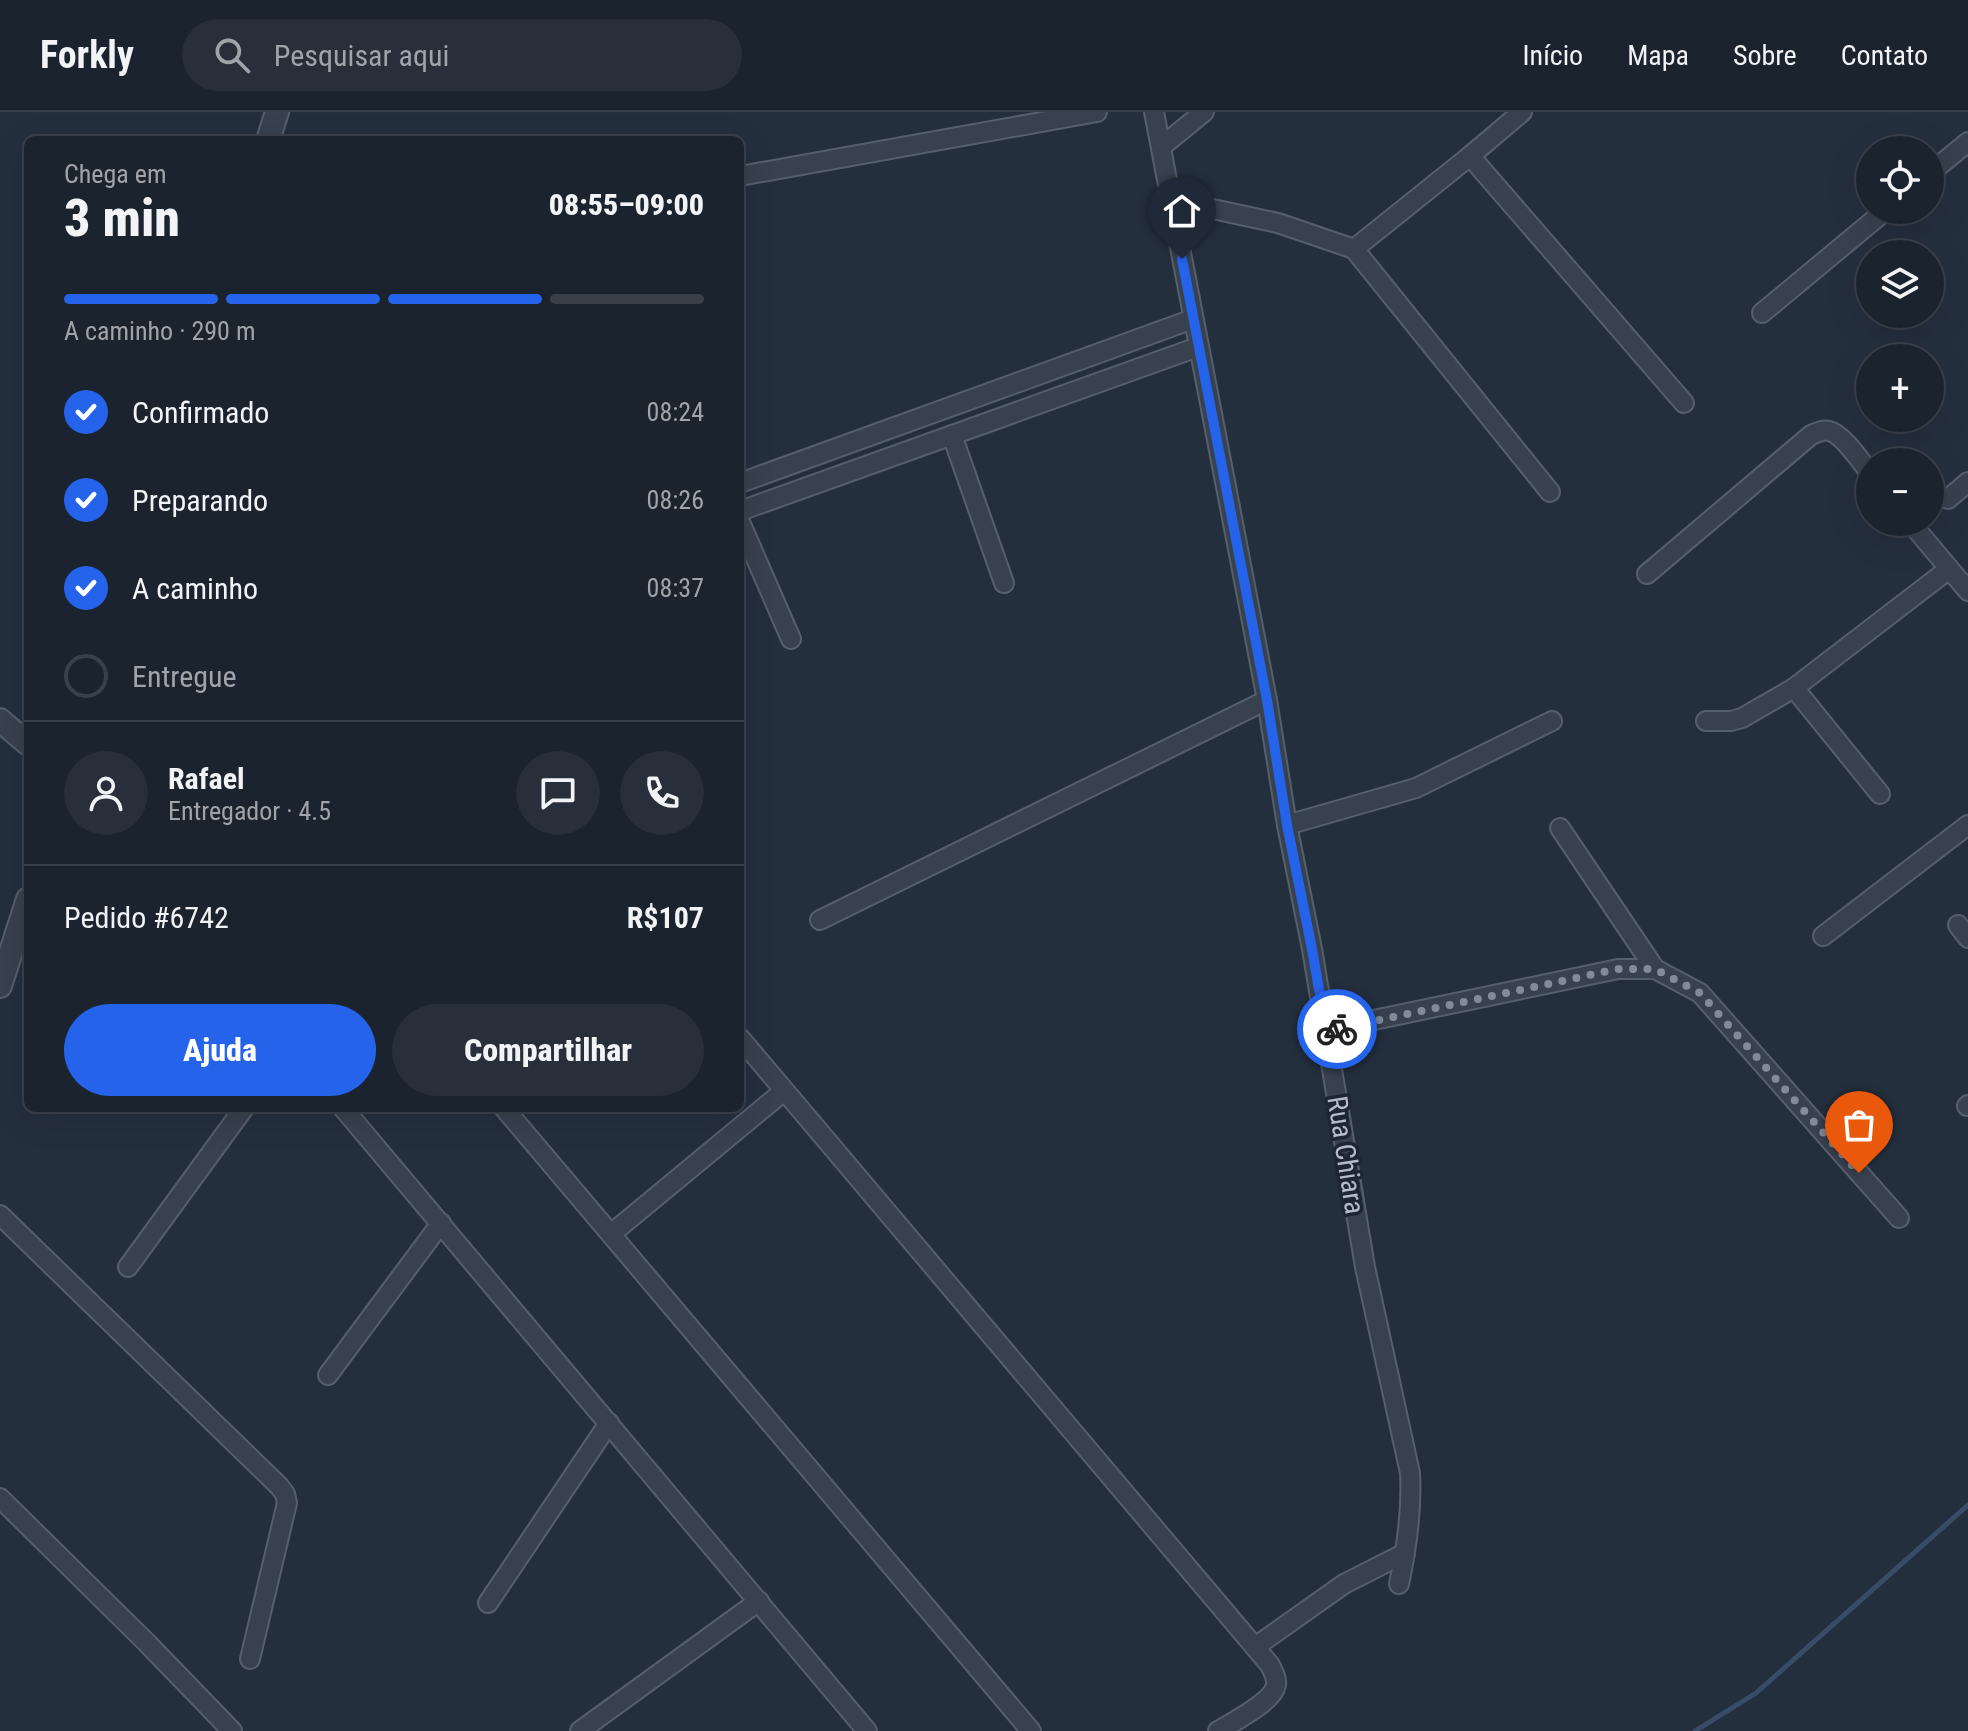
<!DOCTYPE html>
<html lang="pt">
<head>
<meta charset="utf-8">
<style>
	body { margin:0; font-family:"Roboto Condensed",sans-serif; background:#282f3a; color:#f1f3f6; height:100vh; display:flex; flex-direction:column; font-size:30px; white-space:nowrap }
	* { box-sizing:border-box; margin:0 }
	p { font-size:26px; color:#a0a4aa }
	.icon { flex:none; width:44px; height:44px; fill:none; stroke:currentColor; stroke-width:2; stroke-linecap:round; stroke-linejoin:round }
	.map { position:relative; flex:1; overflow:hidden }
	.side { position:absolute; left:24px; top:24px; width:720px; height:976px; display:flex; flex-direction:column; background:#1b232e; border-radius:12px; box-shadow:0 8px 32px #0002,0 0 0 2px #39404a }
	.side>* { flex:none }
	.controls { position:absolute; left:1856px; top:24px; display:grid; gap:16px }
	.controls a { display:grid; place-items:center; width:88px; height:88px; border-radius:50%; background:#1b232e; box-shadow:0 8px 32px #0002,0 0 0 2px #39404a; font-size:40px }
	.pin { position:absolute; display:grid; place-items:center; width:68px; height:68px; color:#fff; margin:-82px -34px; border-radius:50% 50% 50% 0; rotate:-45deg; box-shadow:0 0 8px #0007 }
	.pin .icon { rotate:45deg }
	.courier { position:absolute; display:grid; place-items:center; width:80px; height:80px; margin:-40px; border:6px solid #2563eb; border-radius:50%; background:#fff; color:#222; box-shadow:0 2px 10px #0007 }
	.head em { font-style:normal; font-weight:800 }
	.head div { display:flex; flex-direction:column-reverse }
	.head { display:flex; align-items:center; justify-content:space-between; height:136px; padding:0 40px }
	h1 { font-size:52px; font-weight:800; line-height:60px }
	.bar { display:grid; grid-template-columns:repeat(4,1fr); gap:12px 8px; align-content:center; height:96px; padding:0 40px }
	.bar i { height:10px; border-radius:6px; background:#39404a }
	.bar .selected { background:#2563eb }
	.bar p { grid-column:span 4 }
	.line { display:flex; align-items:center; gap:20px; padding:0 40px; border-top:2px solid #39404a }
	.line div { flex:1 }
	.round { display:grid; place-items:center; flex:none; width:84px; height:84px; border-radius:42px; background:#282f3a }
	ol { padding:0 40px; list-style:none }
	li { display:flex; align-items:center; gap:24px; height:88px }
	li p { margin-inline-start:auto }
	li .icon { padding:8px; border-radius:50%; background:#2563eb; color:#fff; stroke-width:4 }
	li:last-child { color:#a0a4aa }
	li i { width:44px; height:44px; border:4px solid #39404a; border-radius:50% }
	.primary-button { display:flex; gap:16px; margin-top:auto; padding:16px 40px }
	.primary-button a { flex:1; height:92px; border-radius:48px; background:#2563eb; color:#fff; font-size:32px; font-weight:800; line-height:92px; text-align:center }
	.primary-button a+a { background:#282f3a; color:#f1f3f6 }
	header { display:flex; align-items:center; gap:48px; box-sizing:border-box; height:112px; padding:0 40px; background:#1b232e; border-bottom:2px solid #39404a }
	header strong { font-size:38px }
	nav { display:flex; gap:44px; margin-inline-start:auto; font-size:28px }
	.search { width:560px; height:72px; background:#282f3a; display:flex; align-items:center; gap:20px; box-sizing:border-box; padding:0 28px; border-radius:44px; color:#a0a4aa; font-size:30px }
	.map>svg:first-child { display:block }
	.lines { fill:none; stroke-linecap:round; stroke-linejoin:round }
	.stream { stroke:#394c67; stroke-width:5 }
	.minor-casing { stroke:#565f6c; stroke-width:22 }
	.tertiary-casing { stroke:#565f6c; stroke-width:26 }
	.minor { stroke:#38414e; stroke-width:18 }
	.tertiary { stroke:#38414e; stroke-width:22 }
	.done { stroke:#828b98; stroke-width:8; stroke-dasharray:0 14.4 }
	.route { stroke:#2563eb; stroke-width:10 }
	.labels { text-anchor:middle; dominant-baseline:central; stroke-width:7; stroke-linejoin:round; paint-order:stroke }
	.street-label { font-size:28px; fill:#b4bcc9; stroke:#1d2633 }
</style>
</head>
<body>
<header>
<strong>Forkly</strong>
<div class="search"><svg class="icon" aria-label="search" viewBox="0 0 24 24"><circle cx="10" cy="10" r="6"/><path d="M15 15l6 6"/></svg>Pesquisar aqui</div>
<nav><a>Início</a><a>Mapa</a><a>Sobre</a><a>Contato</a></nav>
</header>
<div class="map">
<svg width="1968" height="1619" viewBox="0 0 1968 1619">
	<rect width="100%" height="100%" fill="#242f3e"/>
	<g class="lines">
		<path class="stream" d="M1695 1619 1756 1581 1968 1393"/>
		<defs>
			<g id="minor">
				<path d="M1154 0 1267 588 1287 713 1312 837 1365 1155 1410 1361C1412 1398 1407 1435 1399 1472"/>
				<path d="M1161 35 1204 0"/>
				<path d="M1470 44 1522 0"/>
				<path d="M1930 61 1968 30"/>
				<path d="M740 64 1097 0"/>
				<path d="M1171 88 1278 111 1354 137 1550 380"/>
				<path d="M1354 137 1470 44 1684 291"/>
				<path d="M1762 201 1886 98"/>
				<path d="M952 323 1004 471"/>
				<path d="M740 371 1193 207"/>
				<path d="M1948 387 1968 370"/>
				<path d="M740 399 1198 235"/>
				<path d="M740 410 791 527"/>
				<path d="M1910 410 1968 479"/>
				<path d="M1647 462 1811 323C1816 321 1823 317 1829 319 1843 322 1861 350 1870 361"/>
				<path d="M1706 609H1731L1742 606 1794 576"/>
				<path d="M1880 682 1794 576 1949 457"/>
				<path d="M1287 713 1416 676 1552 609"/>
				<path d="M1560 716 1655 857"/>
				<path d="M820 808 1267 588"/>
				<path d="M1958 813 1968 826"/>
				<path d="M1823 824 1968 713"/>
				<path d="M1326 918 1618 857H1655L1700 881 1899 1106"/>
				<path d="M740 926 1270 1553C1273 1560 1277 1565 1276 1573 1273 1590 1233 1610 1218 1619"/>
				<path d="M1967 994 1968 993"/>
				<path d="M343 996 867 1619"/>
				<path d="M504 996 1031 1619"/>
				<path d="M0 1103 279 1374 285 1382 287 1391 250 1547"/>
				<path d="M611 1122 784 979"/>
				<path d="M128 1155 244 996"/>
				<path d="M328 1263 441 1111"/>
				<path d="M0 1386 147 1531 232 1619"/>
				<path d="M488 1491 609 1311"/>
				<path d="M1255 1535 1344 1472 1405 1441"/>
				<path d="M580 1619 759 1489"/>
			</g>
			<g id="tertiary">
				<path d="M268 28 277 0"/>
				<path d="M0 608 28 632"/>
				<path d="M0 874 28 787"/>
			</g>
		</defs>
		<use href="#minor" class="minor-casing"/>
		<use href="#tertiary" class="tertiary-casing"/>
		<use href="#minor" class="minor"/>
		<use href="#tertiary" class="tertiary"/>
	</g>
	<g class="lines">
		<path class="done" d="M1337 917 1618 857H1655L1700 881 1859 1061"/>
		<path class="route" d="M1182 147 1267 588 1287 713 1312 837 1326 918 1337 917"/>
	</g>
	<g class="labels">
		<g class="street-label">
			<text transform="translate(1346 1043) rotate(81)">Rua Chiara</text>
		</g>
	</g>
</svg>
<div class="controls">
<a><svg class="icon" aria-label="locate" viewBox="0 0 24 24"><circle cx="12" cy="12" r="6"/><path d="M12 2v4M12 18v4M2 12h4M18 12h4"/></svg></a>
<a><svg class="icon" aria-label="layers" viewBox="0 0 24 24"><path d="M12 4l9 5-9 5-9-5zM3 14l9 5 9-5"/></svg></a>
<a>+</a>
<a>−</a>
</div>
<div class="pin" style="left:1859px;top:1061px;background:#ea580c"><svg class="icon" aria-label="bag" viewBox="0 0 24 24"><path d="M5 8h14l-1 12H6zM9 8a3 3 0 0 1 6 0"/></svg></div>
<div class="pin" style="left:1182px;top:147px;background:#1f2937"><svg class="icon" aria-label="home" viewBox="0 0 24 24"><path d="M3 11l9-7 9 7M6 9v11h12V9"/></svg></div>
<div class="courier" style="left:1337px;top:917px"><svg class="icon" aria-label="bike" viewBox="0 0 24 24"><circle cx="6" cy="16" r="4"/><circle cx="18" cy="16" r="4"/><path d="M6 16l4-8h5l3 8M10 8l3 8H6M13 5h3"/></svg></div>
<section class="side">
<div class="head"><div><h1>3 min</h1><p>Chega em</p></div><em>08:55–09:00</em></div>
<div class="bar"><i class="selected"></i><i class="selected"></i><i class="selected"></i><i></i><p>A caminho · 290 m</p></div>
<ol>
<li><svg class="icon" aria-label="check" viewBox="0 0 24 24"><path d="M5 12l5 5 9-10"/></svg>Confirmado<p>08:24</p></li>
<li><svg class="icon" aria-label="check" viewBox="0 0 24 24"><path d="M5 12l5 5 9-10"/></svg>Preparando<p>08:26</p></li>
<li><svg class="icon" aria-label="check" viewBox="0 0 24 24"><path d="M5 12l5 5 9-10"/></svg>A caminho<p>08:37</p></li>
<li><i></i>Entregue</li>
</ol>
<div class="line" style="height:144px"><a class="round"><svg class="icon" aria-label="person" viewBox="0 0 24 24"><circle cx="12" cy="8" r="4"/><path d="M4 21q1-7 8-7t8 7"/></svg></a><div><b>Rafael</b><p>Entregador · 4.5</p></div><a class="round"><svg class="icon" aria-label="chat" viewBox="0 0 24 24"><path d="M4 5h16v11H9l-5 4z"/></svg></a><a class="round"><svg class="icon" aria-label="phone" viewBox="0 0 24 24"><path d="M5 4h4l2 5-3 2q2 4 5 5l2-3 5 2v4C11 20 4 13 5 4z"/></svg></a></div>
<div class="line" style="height:104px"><div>Pedido #6742</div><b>R$107</b></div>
<div class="primary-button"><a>Ajuda</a><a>Compartilhar</a></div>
</section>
</div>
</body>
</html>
